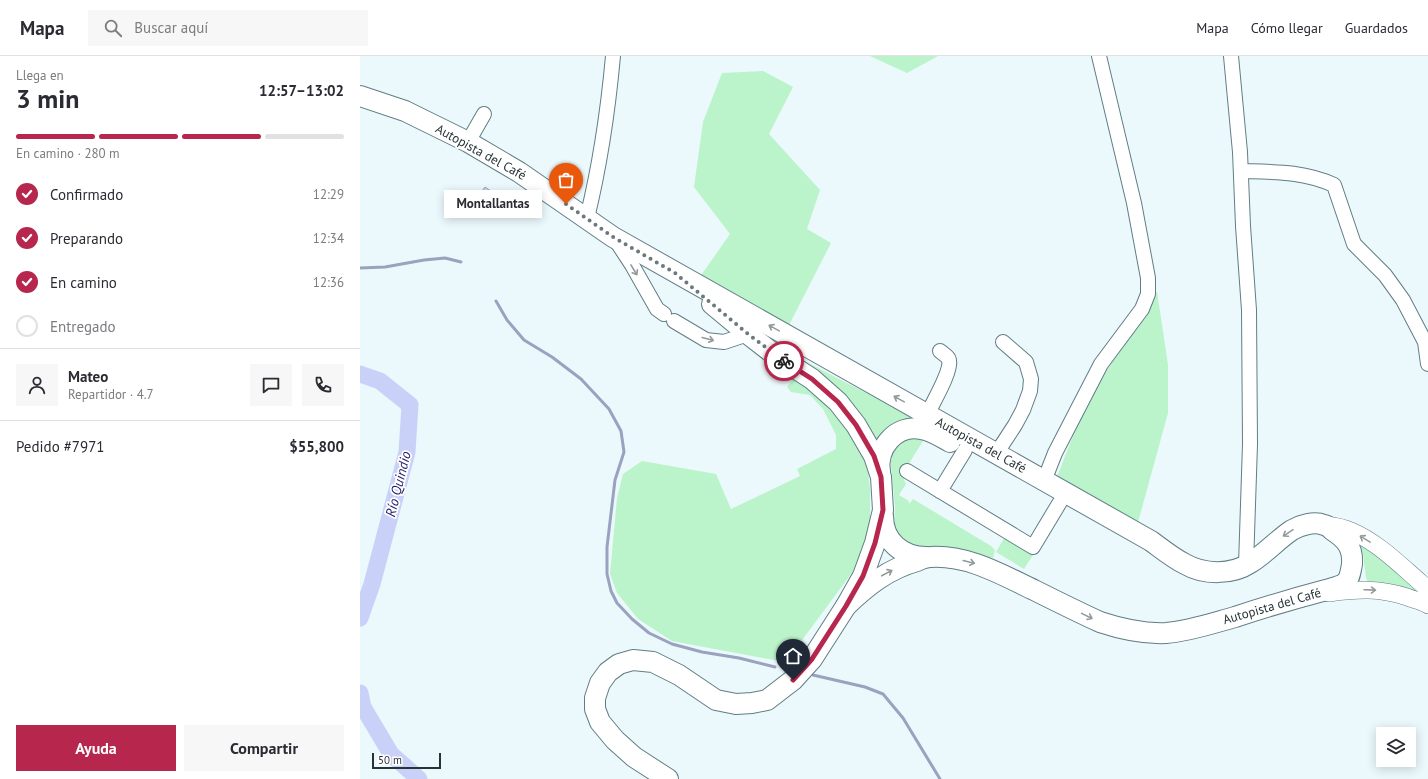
<!DOCTYPE html>
<html lang="es">
<head>
<meta charset="utf-8">
<style>
	body { margin:0; font-family:"PT Sans",sans-serif; background:#f7f7f7; color:#2b2b33; height:100vh; display:flex; flex-direction:column; font-size:15px; white-space:nowrap }
	* { box-sizing:border-box; margin:0 }
	p { font-size:13px; color:#7c7c81 }
	.icon { flex:none; width:22px; height:22px; fill:none; stroke:currentColor; stroke-width:2; stroke-linecap:round; stroke-linejoin:round }
	.map { position:relative; flex:1; overflow:hidden }
	.details { display:flex; flex-direction:column; background:#fff; width:360px }
	.details>* { flex:none }
	.tools { position:absolute; left:1016px; top:671px; display:grid; gap:8px }
	.tools a { display:grid; place-items:center; width:40px; height:40px; border-radius:0px; background:#fff; box-shadow:0 2px 10px #0003; font-size:20px }
	.scale { position:absolute; left:12px; bottom:10px; width:69px; box-sizing:border-box; padding-left:4px; border:2px solid #273437; border-top:0; font-size:11px; line-height:14px; white-space:nowrap; color:#273437; -webkit-text-stroke:3px #fff; paint-order:stroke }
	.pin { position:absolute; display:grid; place-items:center; width:34px; height:34px; color:#fff; margin:-41px -17px; border-radius:50% 50% 50% 0; rotate:-45deg; box-shadow:0 0 4px #0007 }
	.pin .icon { rotate:45deg }
	.courier { position:absolute; display:grid; place-items:center; width:40px; height:40px; margin:-20px; border:3px solid #b7264d; border-radius:50%; background:#fff; color:#222; box-shadow:0 1px 5px #0007 }
	.bubble { position:absolute; height:28px; border-radius:0px; background:#fff; box-shadow:0 2px 10px #0003; font-size:13px; font-weight:700; line-height:28px; text-align:center }
	.summary em { font-style:normal; font-weight:700 }
	.summary div { display:flex; flex-direction:column-reverse }
	.summary { display:flex; align-items:center; justify-content:space-between; height:68px; padding:0 16px }
	h1 { font-size:26px; font-weight:700; line-height:30px }
	.bar { display:grid; grid-template-columns:repeat(4,1fr); gap:6px 4px; align-content:center; height:48px; padding:0 16px }
	.bar i { height:5px; border-radius:3px; background:#e1e1e2 }
	.bar .current { background:#b7264d }
	.bar p { grid-column:span 4 }
	.line { display:flex; align-items:center; gap:10px; padding:0 16px; border-top:1px solid #e1e1e2 }
	.line div { flex:1 }
	.round { display:grid; place-items:center; flex:none; width:42px; height:42px; border-radius:0px; background:#f7f7f7 }
	ol { padding:0 16px; list-style:none }
	li { display:flex; align-items:center; gap:12px; height:44px }
	li p { margin-inline-start:auto }
	li .icon { padding:4px; border-radius:50%; background:#b7264d; color:#fff; stroke-width:4 }
	li:last-child { color:#7c7c81 }
	li i { width:22px; height:22px; border:2px solid #e1e1e2; border-radius:50% }
	.action { display:flex; gap:8px; margin-top:auto; padding:8px 16px }
	.action a { flex:1; height:46px; border-radius:0px; background:#b7264d; color:#fff; font-size:16px; font-weight:700; line-height:46px; text-align:center }
	.action a+a { background:#f7f7f7; color:#2b2b33 }
	header { display:flex; align-items:center; gap:24px; box-sizing:border-box; height:56px; padding:0 20px; background:#fff; border-bottom:1px solid #e1e1e2 }
	header strong { font-size:19px }
	nav { display:flex; gap:22px; margin-inline-start:auto; font-size:14px }
	.search { width:280px; height:36px; background:#f7f7f7; display:flex; align-items:center; gap:10px; box-sizing:border-box; padding:0 14px; border-radius:0px; color:#7c7c81; font-size:15px }
	main { display:flex; flex:1; min-height:0 }
	.map>svg:first-child { display:block }
	.green { fill:#bbf3cb }
	.water { fill:#cad1f9; stroke:#99a2bf }
	.lines { fill:none; stroke-linecap:round; stroke-linejoin:round }
	.stream { stroke:#99a2bf; stroke-width:3 }
	.river { stroke:#cad1f9; stroke-width:17 }
	.minor-casing { stroke:#607d85; stroke-width:16 }
	.major-casing { stroke:#607d85; stroke-width:18 }
	.highway-casing { stroke:#607d85; stroke-width:22 }
	.minor { stroke:#fff; stroke-width:14 }
	.major { stroke:#fff; stroke-width:17 }
	.highway { stroke:#fff; stroke-width:20 }
	.oneway { stroke:#939a9b }
	.done { stroke:#6c797c; stroke-width:4; stroke-dasharray:0 7.2 }
	.route { stroke:#b7264d; stroke-width:5 }
	.labels { text-anchor:middle; dominant-baseline:central; stroke-width:3.5; stroke-linejoin:round; paint-order:stroke }
	.street-label { font-size:13px; fill:#273437; stroke:#fff }
	.water-label { font-size:14px; font-style:italic; fill:#25226c; stroke:#fff }
</style>
</head>
<body>
<header>
<strong>Mapa</strong>
<div class="search"><svg class="icon" aria-label="search" viewBox="0 0 24 24"><circle cx="10" cy="10" r="6"/><path d="M15 15l6 6"/></svg>Buscar aquí</div>
<nav><a>Mapa</a><a>Cómo llegar</a><a>Guardados</a></nav>
</header>
<main>
<section class="details">
<div class="summary"><div><h1>3 min</h1><p>Llega en</p></div><em>12:57–13:02</em></div>
<div class="bar"><i class="current"></i><i class="current"></i><i class="current"></i><i></i><p>En camino · 280 m</p></div>
<ol>
<li><svg class="icon" aria-label="check" viewBox="0 0 24 24"><path d="M5 12l5 5 9-10"/></svg>Confirmado<p>12:29</p></li>
<li><svg class="icon" aria-label="check" viewBox="0 0 24 24"><path d="M5 12l5 5 9-10"/></svg>Preparando<p>12:34</p></li>
<li><svg class="icon" aria-label="check" viewBox="0 0 24 24"><path d="M5 12l5 5 9-10"/></svg>En camino<p>12:36</p></li>
<li><i></i>Entregado</li>
</ol>
<div class="line" style="height:72px"><a class="round"><svg class="icon" aria-label="person" viewBox="0 0 24 24"><circle cx="12" cy="8" r="4"/><path d="M4 21q1-7 8-7t8 7"/></svg></a><div><b>Mateo</b><p>Repartidor · 4.7</p></div><a class="round"><svg class="icon" aria-label="chat" viewBox="0 0 24 24"><path d="M4 5h16v11H9l-5 4z"/></svg></a><a class="round"><svg class="icon" aria-label="phone" viewBox="0 0 24 24"><path d="M5 4h4l2 5-3 2q2 4 5 5l2-3 5 2v4C11 20 4 13 5 4z"/></svg></a></div>
<div class="line" style="height:52px"><div>Pedido #7971</div><b>$55,800</b></div>
<div class="action"><a>Ayuda</a><a>Compartir</a></div>
</section>
<div class="map">
<svg width="1068" height="723" viewBox="0 0 1068 723">
	<rect width="100%" height="100%" fill="#ecf9fc"/>
	<g class="green">
		<path d="M510 0H578L547 17Z"/>
		<path d="M403 15 433 31 409 78 460 134 447 173 471 187 427 273 337 225 370 178 334 131 343 66 362 17Z"/>
		<path d="M797 235 808 309V357L777 470 695 426 714 377 733 336 760 294 786 261Z"/>
		<path d="M411 287 477 322 556 362V363C534 361 521 372 517 394Z"/>
		<path d="M435 321 474 350 507 405 510 434V470L500 506 431 599 423 604H414L312 585 278 563 257 537 250 518 257 442 263 418 282 405 356 418 371 453 440 420 437 413 476 393V379L463 353 450 339 431 336 427 331Z"/>
		<path d="M563 378V385L548 409 544 424 546 428 539 439 549 445 548 446 550 447 553 443 631 490 635 494 633 502 603 494 582 491 546 490 536 476 534 467 535 451 530 399 538 385Z"/>
		<path d="M646 479 675 496 664 513 636 496Z"/>
		<path d="M990 480 1021 501 1065 540C1046 533 1028 526 1008 526L1006 522 1003 498Z"/>
	</g>
	<path class="water" d="M125 131 135 138 126 149 117 142Z"/>
	<g class="lines">
		<g class="stream">
			<path d="M0 212 25 211 64 204 85 202 101 206"/>
			<path d="M136 245 147 264 164 284 192 301 221 323 249 353 261 375 264 396 255 424 247 491V518L251 535 257 547 272 563 289 577 312 588 342 596 379 602 415 611"/>
			<path d="M453 619 505 631 523 638 543 662 580 723"/>
		</g>
		<g class="river">
			<path d="M0 318 20 325 50 349 47 396 12 528 0 562"/>
			<path d="M0 637 3 651 31 698 59 723"/>
		</g>
		<defs>
			<g id="minor">
				<path d="M871 0 880 96 883 170 889 254 890 388 886 509"/>
				<path d="M108 86 124 58"/>
				<path d="M881 115C914 116 943 115 974 129L994 188 1025 219 1043 244 1065 286 1068 308"/>
				<path d="M227 162C240 109 248 55 253 0"/>
				<path d="M255 183 272 209 297 253 304 258"/>
				<path d="M314 265 346 284 364 286 388 278"/>
				<path d="M567 359C572 348 592 315 589 304 588 300 583 298 580 295"/>
				<path d="M636 398 655 369 663 354 670 335 671 323 666 306 643 286"/>
				<path d="M547 415 673 491 700 446"/>
				<path d="M684 425 695 397 741 308 782 253 788 238V222L774 147 739 0"/>
				<path d="M580 435 605 394"/>
			</g>
			<g id="major">
				<path d="M967 469C975 470 984 472 991 475 1020 487 1045 514 1068 533"/>
				<path d="M969 537C998 533 1020 532 1047 541 1054 544 1062 545 1068 549"/>
			</g>
			<g id="highway">
				<path d="M0 40 45 55 108 86 159 116 253 181 791 485C802 493 813 502 825 508 844 519 872 519 890 507 905 498 917 484 932 474 941 469 954 465 964 469 967 469 970 472 972 474 986 483 993 491 992 508 991 514 990 522 986 526 982 530 972 532 966 534 936 542 905 551 875 561 853 567 830 575 806 577 784 578 761 573 740 566 718 556 696 545 674 534 642 519 609 499 571 501 567 501 561 503 557 505 528 513 507 530 486 550"/>
				<path d="M520 416C516 392 536 368 561 373 571 374 581 381 590 386"/>
				<path d="M523 460C523 485 542 501 566 501"/>
				<path d="M308 723 274 701 255 684 240 666 235 653V642L240 627 248 616 259 608 273 604 293 606 319 619 356 644 376 648 392 647 407 644 433 624 452 603 486 550 503 520 515 487 523 454 521 421 514 400 496 369 478 346 452 323 415 299 388 278 352 248"/>
			</g>
		</defs>
		<use href="#minor" class="minor-casing"/>
		<use href="#major" class="major-casing"/>
		<use href="#highway" class="highway-casing"/>
		<use href="#minor" class="minor"/>
		<use href="#major" class="major"/>
		<use href="#highway" class="highway"/>
	</g>
	<defs><path id="oneway-shaft" d="M-6 0H5M1.5-3L5.5 0L1.5 3" fill="none" stroke-width="1.6" stroke-linecap="round" stroke-linejoin="round"/></defs>
	<g class="oneway">
		<use href="#oneway-shaft" transform="translate(274 214) rotate(59)"/>
		<use href="#oneway-shaft" transform="translate(414 272) rotate(-151)"/>
		<use href="#oneway-shaft" transform="translate(348 283) rotate(15)"/>
		<use href="#oneway-shaft" transform="translate(539 343) rotate(-151)"/>
		<use href="#oneway-shaft" transform="translate(928 477) rotate(146)"/>
		<use href="#oneway-shaft" transform="translate(1005 483) rotate(-149)"/>
		<use href="#oneway-shaft" transform="translate(609 506) rotate(14)"/>
		<use href="#oneway-shaft" transform="translate(527 517) rotate(-28)"/>
		<use href="#oneway-shaft" transform="translate(1010 534) rotate(2)"/>
		<use href="#oneway-shaft" transform="translate(727 560) rotate(26)"/>
	</g>
	<g class="lines">
		<path class="done" d="M206 148 253 181 315 217 388 278 424 305"/>
		<path class="route" d="M424 305 452 323 478 346 496 369 514 400 521 421 523 454 515 487 503 520 486 550 452 603 433 624"/>
	</g>
	<g class="labels">
		<g class="street-label">
			<text transform="translate(121 96) rotate(29)">Autopista del Café</text>
			<text transform="translate(621 389) rotate(29)">Autopista del Café</text>
			<text transform="translate(912 550) rotate(-16)">Autopista del Café</text>
		</g>
		<g class="water-label">
			<text transform="translate(38 428) rotate(-76)">Río Quindio</text>
		</g>
	</g>
</svg>
<div class="tools">
<a><svg class="icon" aria-label="layers" viewBox="0 0 24 24"><path d="M12 4l9 5-9 5-9-5zM3 14l9 5 9-5"/></svg></a>
</div>
<div class="scale">50 m</div>
<div class="pin" style="left:206px;top:148px;background:#ea580c"><svg class="icon" aria-label="bag" viewBox="0 0 24 24"><path d="M5 8h14l-1 12H6zM9 8a3 3 0 0 1 6 0"/></svg></div>
<div class="pin" style="left:433px;top:624px;background:#1f2937"><svg class="icon" aria-label="home" viewBox="0 0 24 24"><path d="M3 11l9-7 9 7M6 9v11h12V9"/></svg></div>
<div class="courier" style="left:424px;top:305px"><svg class="icon" aria-label="bike" viewBox="0 0 24 24"><circle cx="6" cy="16" r="4"/><circle cx="18" cy="16" r="4"/><path d="M6 16l4-8h5l3 8M10 8l3 8H6M13 5h3"/></svg></div>
<div class="bubble" style="left:84px;top:134px;width:98px">Montallantas</div>
</div>
</main>
</body>
</html>
